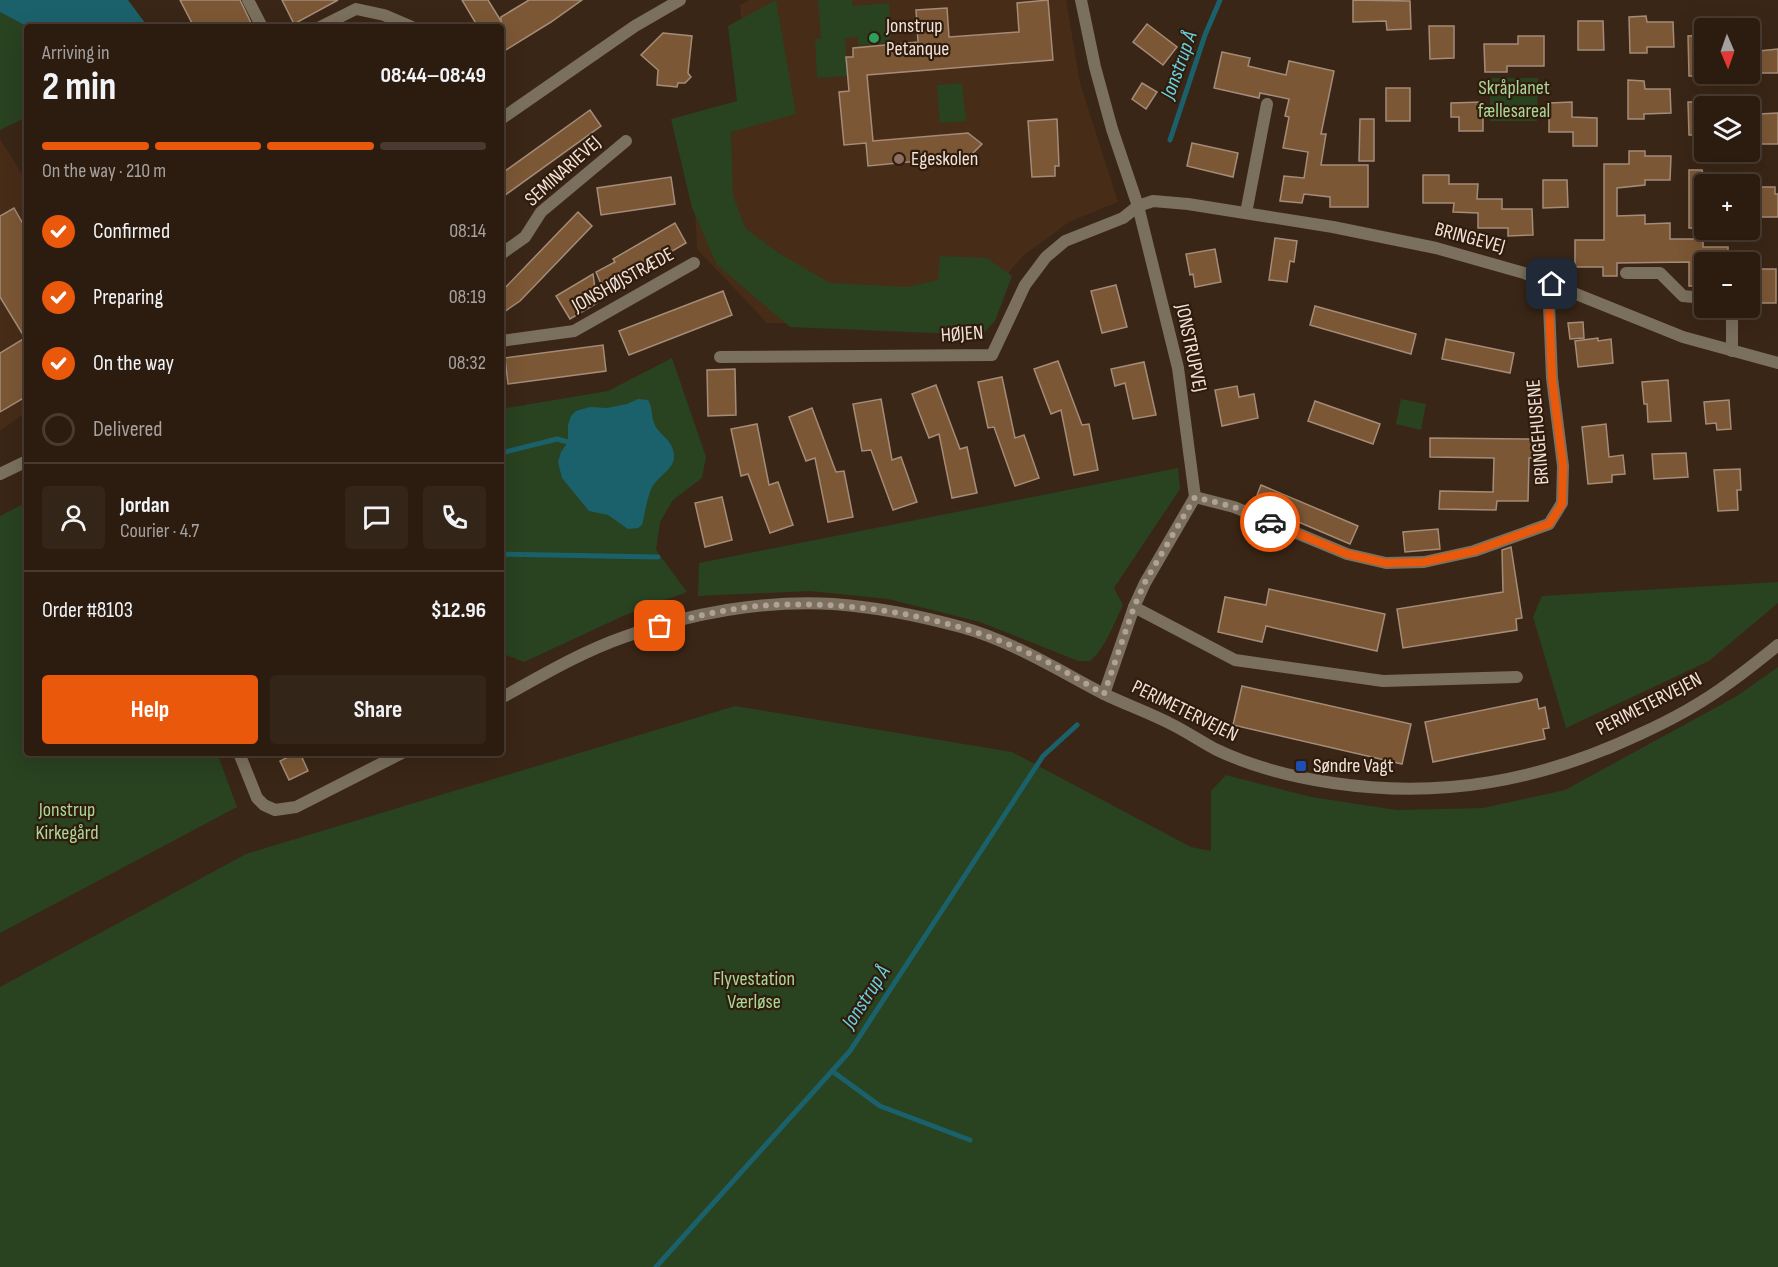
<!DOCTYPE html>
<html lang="en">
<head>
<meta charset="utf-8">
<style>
	body { margin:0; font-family:"Sofia Sans Condensed",sans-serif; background:#342519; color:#f1f3f6; height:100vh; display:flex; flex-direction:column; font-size:22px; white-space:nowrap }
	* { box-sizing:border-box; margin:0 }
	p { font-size:20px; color:#a6a19f }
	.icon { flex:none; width:33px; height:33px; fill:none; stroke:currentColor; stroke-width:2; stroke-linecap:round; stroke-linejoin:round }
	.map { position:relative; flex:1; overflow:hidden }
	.side { position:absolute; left:24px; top:24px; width:480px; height:732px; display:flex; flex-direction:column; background:#2c1c10; border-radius:6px; box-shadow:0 6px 24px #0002,0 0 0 2px #483a30 }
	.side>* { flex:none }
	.needle { width:39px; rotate:178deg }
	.tools { position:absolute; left:1694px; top:18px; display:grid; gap:12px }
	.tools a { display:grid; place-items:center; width:66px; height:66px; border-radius:6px; background:#2c1c10; box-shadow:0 6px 24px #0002,0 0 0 2px #483a30; font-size:30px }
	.pin { position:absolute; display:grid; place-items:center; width:51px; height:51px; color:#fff; margin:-26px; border-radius:12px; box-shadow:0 3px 9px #0006 }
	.courier { position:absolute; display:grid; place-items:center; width:60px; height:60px; margin:-30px; border:4px solid #ea580c; border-radius:50%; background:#fff; color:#222; box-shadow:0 2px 8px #0007 }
	.summary em { font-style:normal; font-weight:700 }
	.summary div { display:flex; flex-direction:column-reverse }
	.summary { display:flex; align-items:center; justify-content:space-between; height:102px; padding:0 18px }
	h1 { font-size:39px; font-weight:700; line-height:45px }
	.bar { display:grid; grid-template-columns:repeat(4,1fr); gap:9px 6px; align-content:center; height:72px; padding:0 18px }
	.bar i { height:8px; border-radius:4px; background:#483a30 }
	.bar .on { background:#ea580c }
	.bar p { grid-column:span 4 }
	.line { display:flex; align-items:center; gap:15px; padding:0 18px; border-top:2px solid #483a30 }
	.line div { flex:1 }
	.round { display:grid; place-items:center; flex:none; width:63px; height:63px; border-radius:6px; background:#342519 }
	ol { padding:0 18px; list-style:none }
	li { display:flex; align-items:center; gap:18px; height:66px }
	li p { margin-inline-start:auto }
	li .icon { padding:6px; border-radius:50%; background:#ea580c; color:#fff; stroke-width:4 }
	li:last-child { color:#a6a19f }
	li i { width:33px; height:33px; border:3px solid #483a30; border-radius:50% }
	.primary-button { display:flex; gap:12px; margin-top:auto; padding:12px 18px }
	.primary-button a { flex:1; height:69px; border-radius:6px; background:#ea580c; color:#fff; font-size:24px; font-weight:700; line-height:69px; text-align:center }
	.primary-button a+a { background:#342519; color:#f1f3f6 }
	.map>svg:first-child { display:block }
	.built { fill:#472c18 }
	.green { fill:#294220 }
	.water { fill:#1b616b }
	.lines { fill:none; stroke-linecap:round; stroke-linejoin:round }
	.stream { stroke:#1b616b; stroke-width:5 }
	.building { fill:#7b5735; stroke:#a48c78; stroke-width:1.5 }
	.minor { stroke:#7b6f5d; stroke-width:12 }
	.tertiary { stroke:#7b6f5d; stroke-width:12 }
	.done { stroke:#b1a195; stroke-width:6; stroke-dasharray:0 10.8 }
	.route { stroke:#ea580c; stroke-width:8 }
	.leisure-dot { fill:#2e9e5b; stroke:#301c0d; stroke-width:2 }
	.education-dot { fill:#8d6e63; stroke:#301c0d; stroke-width:2 }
	.transit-dot { fill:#1a4fb4; stroke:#301c0d; stroke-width:2 }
	.labels { text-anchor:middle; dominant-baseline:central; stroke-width:4.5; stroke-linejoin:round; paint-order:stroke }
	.poi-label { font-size:20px; fill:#f1e3d9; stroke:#301c0d; text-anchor:start }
	.park-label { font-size:20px; fill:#a8d798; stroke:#301c0d }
	.street-label { font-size:20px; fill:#f1e3d9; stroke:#301c0d }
	.water-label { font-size:21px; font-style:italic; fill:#69d1e0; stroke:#301c0d }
</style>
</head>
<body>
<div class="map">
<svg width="1778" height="1267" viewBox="0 0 1778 1267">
	<rect width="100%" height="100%" fill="#3a2616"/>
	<g class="built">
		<path d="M749 0H1066L1080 83 1118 202 1069 222 1023 256 962 326 767 323 697 249 691 116 748 105 740 5Z"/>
		<path d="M0 139 27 182V412L0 431Z"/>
	</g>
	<g class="green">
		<path d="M776 0 796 114 731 132 733 195 745 228 777 252 830 283 907 287 938 280 940 256 987 258 1012 276 995 321 982 335 790 327 717 265 692 208 671 119 737 101 728 26Z"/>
		<path d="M818 0H852L853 6 889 3 891 43 858 45V37L845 38 848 76 817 78 815 39H821Z"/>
		<path d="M0 12 28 27 27 117 0 130Z"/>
		<path d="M1490 78H1538L1537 121H1490Z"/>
		<path d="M962 83 966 121 940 123 937 85Z"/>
		<path d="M672 358 706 457 702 478 673 500 660 522 656 550 687 592 623 616 524 662 501 653V409L608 391Z"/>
		<path d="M1401 399 1426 404 1421 430 1396 424Z"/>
		<path d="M1178 468 1180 489 1114 588 1123 605C1114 623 1105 649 1090 661H1078L980 622 888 599 810 591 698 596 699 563Z"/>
		<path d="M27 502V753H217L237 807 0 933V516Z"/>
		<path d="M1778 582V603L1709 661 1566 728 1533 617 1542 596Z"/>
		<path d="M1778 667V1267H0V987L246 854 735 706 1012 752 1191 847 1211 851V791L1226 775 1311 797 1397 810 1483 808 1565 790 1737 696Z"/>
	</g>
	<g class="water">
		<path d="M0 0H128L148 27H28L0 12Z"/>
		<path d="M638 399 648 400C653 408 651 415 654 423 657 432 667 437 671 445 683 469 656 473 650 492 646 503 645 514 642 525L638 528 628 529 608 515 589 511 562 478 558 462 561 452 568 442V425L571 416 576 411 590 407 607 408 627 404Z"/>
	</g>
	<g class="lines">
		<g class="stream">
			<path d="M1170 140 1205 35 1220 0"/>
			<path d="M501 453 557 439 568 442"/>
			<path d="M501 554 658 557"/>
			<path d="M832 1071 880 1106 970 1140"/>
			<path d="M656 1267 850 1051 1043 756 1077 725"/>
		</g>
	</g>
	<g class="building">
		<path d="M180 0H240L253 27H194Z"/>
		<path d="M282 0H338L294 24Z"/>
		<path d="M462 0H488L501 21V17L529 0H582L551 22 501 53V27H478Z"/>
		<path d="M1048 0 1053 60 867 75 873 141 968 133 982 144 970 156 868 166 866 143 844 145 839 92 849 91 846 57H853V48L918 42 916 10 947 8 949 37 1019 32 1017 3Z"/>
		<path d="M1353 0 1410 1 1411 29 1387 30 1386 21 1353 22Z"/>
		<path d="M1646 16 1647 22H1673L1674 47H1647V53H1630L1629 17Z"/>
		<path d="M1578 21H1603L1604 50H1578Z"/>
		<path d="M1147 24 1177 47 1163 65 1133 42Z"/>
		<path d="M1429 26H1454V58L1430 59Z"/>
		<path d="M663 33 692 36 688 73 691 77 685 83H678L677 87 657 85 658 70 641 55Z"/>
		<path d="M1703 35 1704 68H1702V76H1689L1688 36Z"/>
		<path d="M1518 36H1544V66H1507V72H1485L1484 44H1518Z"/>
		<path d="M1778 49V73H1760L1759 51Z"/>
		<path d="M1222 52 1250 58 1248 66 1286 75 1289 61 1334 71 1321 134H1326L1321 165H1368V207H1330V197L1304 194 1302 203 1280 201 1284 176 1304 178 1308 152 1283 148 1289 117 1285 116 1289 99 1260 93 1259 98 1214 88Z"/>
		<path d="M1628 80 1644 81 1645 89H1670L1671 113 1644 114V119H1628Z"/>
		<path d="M1142 83 1157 92 1146 109 1132 99Z"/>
		<rect x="1386" y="88" width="24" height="33"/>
		<path d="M1483 102V131H1459V117H1451V103Z"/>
		<path d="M1572 102V117L1597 118V146H1573V132H1549V103Z"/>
		<path d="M1688 102H1702L1704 135H1689Z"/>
		<path d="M590 110 601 126 501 198V174Z"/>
		<path d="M1778 113V144H1760L1759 114Z"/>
		<path d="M1057 119 1059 166H1055V176L1032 177 1028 121Z"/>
		<path d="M1360 119H1374V161H1359Z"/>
		<path d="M1192 143 1238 153 1233 177 1187 166Z"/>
		<path d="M1629 151H1645V156H1671L1670 180H1645V185L1617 188V216L1645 215V224L1670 223V239H1703V247H1728V262H1704V286H1689V262L1617 263V276H1603V267H1575V240H1604V164H1629Z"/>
		<path d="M1689 170H1702L1704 178V201H1701L1700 228H1689Z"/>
		<path d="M1423 175H1449V184H1478L1477 199H1502V209H1532L1533 235 1508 236V228H1478V213L1453 212 1454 203H1423Z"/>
		<path d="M671 177 675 204 601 215 597 188Z"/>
		<path d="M1543 180H1567L1568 207 1543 208Z"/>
		<path d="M1760 187H1775V194H1778V217H1760Z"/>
		<path d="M14 208 27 231V396L0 412V353L25 338 0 297V216Z"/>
		<path d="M578 212 592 226 520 301 501 314V292Z"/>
		<path d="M675 223 686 243 604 291 596 272 615 262 613 259Z"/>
		<path d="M1275 238 1297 241 1294 262 1290 261 1287 282 1269 280Z"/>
		<path d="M1215 249 1221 282 1195 287 1193 274 1190 275 1186 254Z"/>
		<rect x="1749" y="269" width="27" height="34"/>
		<path d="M593 274 597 303 570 319 556 296Z"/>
		<path d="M1116 285 1127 327 1102 333 1091 291Z"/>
		<path d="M723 291 732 315 629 355 619 331Z"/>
		<path d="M1315 306 1416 334 1411 354 1310 325Z"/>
		<path d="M1583 322 1584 338 1570 339 1568 323Z"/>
		<path d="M1598 338V341L1611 339 1613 363 1578 367 1575 341Z"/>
		<path d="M1446 339 1514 353 1510 373 1442 359Z"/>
		<path d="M603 345 606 371 508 384 505 358Z"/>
		<path d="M1058 361 1082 425 1089 424 1098 470 1074 475 1061 410 1051 414 1034 369Z"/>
		<path d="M1144 362 1156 415 1133 419 1125 383 1115 386 1111 369Z"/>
		<path d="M735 369 736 415 708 416 707 370Z"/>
		<path d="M1002 377 1015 438 1024 435 1039 478 1015 486 994 427 988 428 978 382Z"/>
		<path d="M1668 380 1671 421 1648 422 1647 404H1644L1642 382Z"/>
		<path d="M936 385 960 449 967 447 977 493 952 498 939 434 929 438 912 394Z"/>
		<path d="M1237 386 1239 397 1254 394 1258 418 1222 426 1215 390Z"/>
		<path d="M881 399 892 460 901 457 917 502 893 510 871 450 862 451 853 404Z"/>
		<path d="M1729 400 1731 429 1717 430 1716 423 1706 424 1704 402Z"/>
		<path d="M1315 401 1380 424 1373 444 1308 421Z"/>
		<path d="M812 408 836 472 844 471 853 517 828 522 815 458 806 461 789 417Z"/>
		<path d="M757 424 769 485 778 482 793 525 770 533 748 474 741 476 731 429Z"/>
		<path d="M1606 424 1609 457 1623 455 1625 474 1612 475V482L1588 484 1582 427Z"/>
		<path d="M1430 438 1535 439V458H1529L1528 501H1497L1496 510 1439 509 1440 491 1493 492 1494 458 1430 457Z"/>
		<path d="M1686 453 1688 477 1654 479 1652 454Z"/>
		<path d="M1740 469 1741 490H1737L1738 510 1718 511 1714 470Z"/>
		<path d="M1261 485 1358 526 1350 544 1254 503Z"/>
		<path d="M722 497 732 540 705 547 695 503Z"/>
		<path d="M1438 529 1440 549 1405 552 1403 532Z"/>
		<path d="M1511 547 1522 618 1516 619 1517 630 1403 648 1397 609 1503 592 1502 550Z"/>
		<path d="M1269 589 1385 614 1377 651 1266 626 1262 642 1218 632 1225 597 1266 605Z"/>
		<path d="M1242 686 1411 724 1402 764 1233 725Z"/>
		<path d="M1537 699 1539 709 1545 707 1549 728 1543 729 1545 739 1433 762 1425 722Z"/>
		<path d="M296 753H300L308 771 289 780 280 761Z"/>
	</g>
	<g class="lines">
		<g class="minor">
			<path d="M248 0 262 27"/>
			<path d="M1081 0 1095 67 1112 129 1138 206 1178 368 1195 497 1145 583 1134 607 1104 694"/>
			<path d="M320 27 356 9 384 15 412 27"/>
			<path d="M1246 213 1267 104"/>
			<path d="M501 254 525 237 541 212 626 141"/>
			<path d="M1626 273H1660L1683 296 1704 298"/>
			<path d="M1732 308V351"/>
			<path d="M501 341 574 331 694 263"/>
			<path d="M720 357 992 355 1025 285 1046 257 1065 241 1123 218 1138 206 1153 201 1188 204 1333 227 1436 248 1524 273 1683 337 1778 363"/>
			<path d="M1195 497 1234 507 1347 554 1386 563 1424 562 1474 551 1549 524 1562 503 1563 466 1552 378 1549 305 1552 284"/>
			<path d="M1134 607 1235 660 1383 681 1517 677"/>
			<path d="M501 698C541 676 581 652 624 637 689 613 764 600 833 604 876 607 920 616 961 627 1012 641 1058 670 1104 694 1127 705 1150 713 1173 725 1187 732 1200 741 1215 749 1252 767 1293 777 1333 783 1442 799 1541 781 1640 734 1671 720 1702 703 1729 683 1746 671 1762 658 1778 645"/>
			<path d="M239 753 257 798 264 805 275 810 296 807 402 753"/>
		</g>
		<g class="tertiary">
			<path d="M501 119 635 26 680 0"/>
			<path d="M0 474 27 461"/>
		</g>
	</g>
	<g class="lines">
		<path class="done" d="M660 626C696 616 734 607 772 605 860 601 952 617 1033 655 1057 666 1081 681 1104 694L1134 607 1145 582 1195 497 1234 507 1270 522"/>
		<path class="route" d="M1270 522 1347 554 1386 563 1424 562 1474 551 1549 524 1562 504 1563 466 1552 378 1549 305 1552 284"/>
	</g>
	<circle class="leisure-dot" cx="874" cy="38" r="6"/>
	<circle class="education-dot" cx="899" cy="159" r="6"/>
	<rect class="transit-dot" x="1295" y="760" width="12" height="12" rx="3"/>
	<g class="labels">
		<g class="poi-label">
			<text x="886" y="26">Jonstrup<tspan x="886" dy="23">Petanque</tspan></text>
			<text x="911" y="159">Egeskolen</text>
			<text x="1313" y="766">Søndre Vagt</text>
		</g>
		<g class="park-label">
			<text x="1514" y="88">Skråplanet<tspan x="1514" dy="23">fællesareal</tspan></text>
			<text x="67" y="810">Jonstrup<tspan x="67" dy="23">Kirkegård</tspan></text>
			<text x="754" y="979">Flyvestation<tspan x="754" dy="23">Værløse</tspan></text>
		</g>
		<g class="street-label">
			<text transform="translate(563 171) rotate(-42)">SEMINARIEVEJ</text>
			<text transform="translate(1470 238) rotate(15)">BRINGEVEJ</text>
			<text transform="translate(623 280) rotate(-29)">JONSHØJSTRÆDE</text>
			<text transform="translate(962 334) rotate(-4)">HØJEN</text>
			<text transform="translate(1191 348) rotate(78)">JONSTRUPVEJ</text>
			<text transform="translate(1538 432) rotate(-95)">BRINGEHUSENE</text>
			<text transform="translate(1649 704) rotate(-27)">PERIMETERVEJEN</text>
			<text transform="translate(1185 711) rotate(26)">PERIMETERVEJEN</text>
		</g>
		<g class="water-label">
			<text transform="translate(1179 65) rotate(-70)">Jonstrup Å</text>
			<text transform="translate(866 997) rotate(-57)">Jonstrup Å</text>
		</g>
	</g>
</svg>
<div class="tools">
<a><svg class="needle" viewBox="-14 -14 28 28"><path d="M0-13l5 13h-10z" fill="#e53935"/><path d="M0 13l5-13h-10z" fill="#a6a19f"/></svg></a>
<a><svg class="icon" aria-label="layers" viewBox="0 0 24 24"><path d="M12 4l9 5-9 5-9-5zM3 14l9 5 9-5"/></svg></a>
<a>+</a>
<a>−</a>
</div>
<div class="pin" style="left:660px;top:626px;background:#ea580c"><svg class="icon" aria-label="bag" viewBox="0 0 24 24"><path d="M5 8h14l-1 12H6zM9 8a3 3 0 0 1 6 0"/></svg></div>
<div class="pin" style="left:1552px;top:284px;background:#1f2937"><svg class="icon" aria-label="home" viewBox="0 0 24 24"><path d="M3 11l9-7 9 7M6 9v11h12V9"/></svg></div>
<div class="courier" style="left:1270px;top:522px"><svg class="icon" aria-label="car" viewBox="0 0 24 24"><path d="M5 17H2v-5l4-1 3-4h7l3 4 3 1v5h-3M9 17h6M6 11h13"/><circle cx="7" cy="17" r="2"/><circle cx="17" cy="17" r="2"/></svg></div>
<section class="side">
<div class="summary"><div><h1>2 min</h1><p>Arriving in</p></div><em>08:44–08:49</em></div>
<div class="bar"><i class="on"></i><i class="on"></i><i class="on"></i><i></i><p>On the way · 210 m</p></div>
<ol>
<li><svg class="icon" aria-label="check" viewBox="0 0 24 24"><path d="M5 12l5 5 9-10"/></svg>Confirmed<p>08:14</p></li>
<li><svg class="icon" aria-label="check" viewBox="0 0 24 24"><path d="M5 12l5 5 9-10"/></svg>Preparing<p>08:19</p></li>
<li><svg class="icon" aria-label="check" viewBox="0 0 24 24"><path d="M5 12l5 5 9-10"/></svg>On the way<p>08:32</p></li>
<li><i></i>Delivered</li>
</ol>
<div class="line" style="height:108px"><a class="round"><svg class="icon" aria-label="person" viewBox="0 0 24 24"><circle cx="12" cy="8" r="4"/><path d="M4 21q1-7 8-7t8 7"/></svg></a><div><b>Jordan</b><p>Courier · 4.7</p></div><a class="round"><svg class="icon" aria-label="chat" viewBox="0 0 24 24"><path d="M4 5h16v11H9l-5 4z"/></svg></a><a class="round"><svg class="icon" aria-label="phone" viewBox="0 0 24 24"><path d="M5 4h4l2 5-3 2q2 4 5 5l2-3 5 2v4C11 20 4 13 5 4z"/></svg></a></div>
<div class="line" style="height:78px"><div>Order #8103</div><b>$12.96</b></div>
<div class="primary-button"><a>Help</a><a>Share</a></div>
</section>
</div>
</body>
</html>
